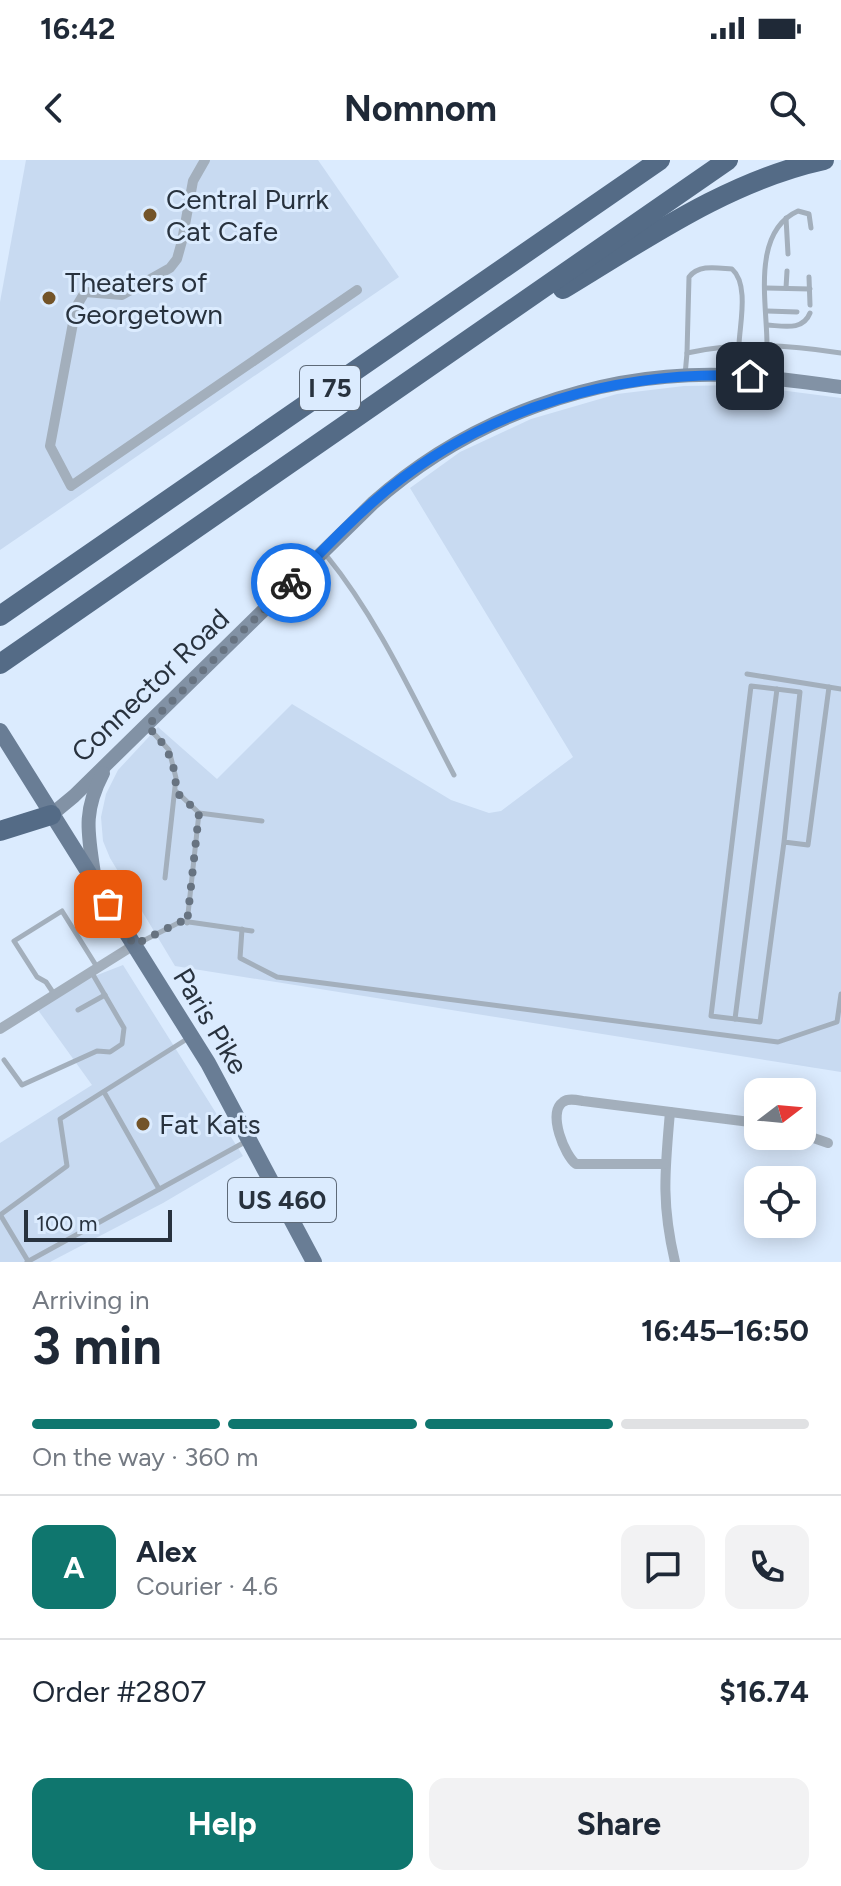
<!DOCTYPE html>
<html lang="en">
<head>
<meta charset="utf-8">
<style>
	body { margin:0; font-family:Figtree,sans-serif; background:#f2f2f3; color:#1f2937; height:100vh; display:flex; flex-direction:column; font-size:30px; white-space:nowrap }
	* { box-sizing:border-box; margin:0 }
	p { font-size:26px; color:#747a83 }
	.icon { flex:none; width:44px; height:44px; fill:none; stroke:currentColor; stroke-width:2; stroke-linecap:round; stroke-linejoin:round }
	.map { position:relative; height:1102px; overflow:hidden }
	.drawer { display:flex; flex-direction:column; background:#fff; flex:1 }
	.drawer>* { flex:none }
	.needle { width:52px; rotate:74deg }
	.fabs { position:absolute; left:744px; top:918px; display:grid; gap:16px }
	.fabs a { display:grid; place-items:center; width:72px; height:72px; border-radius:16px; background:#fff; box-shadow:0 4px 20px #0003; font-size:40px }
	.scale { position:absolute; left:24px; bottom:20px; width:148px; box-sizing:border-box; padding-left:8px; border:4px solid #28323e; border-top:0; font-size:22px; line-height:28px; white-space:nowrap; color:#28323e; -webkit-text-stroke:6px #dbebfe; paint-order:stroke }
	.pin { position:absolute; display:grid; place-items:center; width:68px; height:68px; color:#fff; margin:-34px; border-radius:16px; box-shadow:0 4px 12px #0006 }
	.courier { position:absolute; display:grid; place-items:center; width:80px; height:80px; margin:-40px; border:6px solid #1a73e8; border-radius:50%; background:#fff; color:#222; box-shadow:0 2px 10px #0007 }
	.summary em { font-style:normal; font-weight:700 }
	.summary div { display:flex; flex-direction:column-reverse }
	.summary { display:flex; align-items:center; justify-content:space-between; height:136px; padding:0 32px }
	h1 { font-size:52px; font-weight:700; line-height:60px }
	.bar { display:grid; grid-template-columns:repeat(4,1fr); gap:12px 8px; align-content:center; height:96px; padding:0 32px }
	.bar i { height:10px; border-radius:6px; background:#e0e1e3 }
	.bar .selected { background:#0f766e }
	.bar p { grid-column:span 4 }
	.line { display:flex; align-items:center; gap:20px; padding:0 32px; border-top:2px solid #e0e1e3 }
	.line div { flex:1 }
	.round { display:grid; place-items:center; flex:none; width:84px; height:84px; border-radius:16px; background:#f2f2f3 }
	.button { display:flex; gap:16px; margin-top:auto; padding:16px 32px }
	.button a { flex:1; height:92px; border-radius:16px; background:#0f766e; color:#fff; font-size:32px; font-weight:700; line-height:92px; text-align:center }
	.button a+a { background:#f2f2f3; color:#1f2937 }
	.status { display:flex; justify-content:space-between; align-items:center; height:56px; padding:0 40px; background:#fff; direction:ltr }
	.status svg { height:22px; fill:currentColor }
	header { display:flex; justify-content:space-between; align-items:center; height:104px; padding:0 32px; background:#fff; font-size:36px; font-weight:700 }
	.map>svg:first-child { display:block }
	.built { fill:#c8daf1 }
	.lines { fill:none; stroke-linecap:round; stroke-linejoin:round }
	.service { stroke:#a3afbc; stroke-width:5 }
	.minor { stroke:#a3afbc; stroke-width:10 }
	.secondary { stroke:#8292a5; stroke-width:14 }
	.primary { stroke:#697d95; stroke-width:16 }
	.motorway { stroke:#546b86; stroke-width:20 }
	.done { stroke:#677381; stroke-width:8; stroke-dasharray:0 14.4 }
	.route { stroke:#1a73e8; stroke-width:10 }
	.poi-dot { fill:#735429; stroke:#dbebfe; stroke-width:3 }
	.labels { text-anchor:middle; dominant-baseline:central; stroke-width:6; stroke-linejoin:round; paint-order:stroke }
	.shield { fill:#dbebfe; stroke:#5e6a78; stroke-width:2 }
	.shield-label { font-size:26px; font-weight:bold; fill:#28323e }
	.poi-label { font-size:28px; fill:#28323e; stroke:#dbebfe; text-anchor:start }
	.street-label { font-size:28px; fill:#28323e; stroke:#dbebfe }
</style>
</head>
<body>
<div class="status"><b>16:42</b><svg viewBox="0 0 49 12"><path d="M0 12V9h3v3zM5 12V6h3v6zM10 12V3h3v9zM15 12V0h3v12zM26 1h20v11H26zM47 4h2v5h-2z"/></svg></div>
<header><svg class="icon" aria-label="back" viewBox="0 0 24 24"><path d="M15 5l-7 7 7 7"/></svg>Nomnom<svg class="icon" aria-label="search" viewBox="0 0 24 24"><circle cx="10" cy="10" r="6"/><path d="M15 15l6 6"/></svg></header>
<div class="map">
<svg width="841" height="1102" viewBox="0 0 841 1102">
	<rect width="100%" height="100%" fill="#dbebfe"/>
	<g class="built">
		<path d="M26 0H318L399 117 0 390V142Z"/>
		<path d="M741 225 841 238V912L175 806 110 698 103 681 101 657 106 634 118 610 158 567 217 619 292 544 451 640 489 653 501 651 573 597 410 328 460 292 531 259 617 234 684 226Z"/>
		<path d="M123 805 243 996 163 1043 50 1102H0V983L92 925 38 850 87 819Z"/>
	</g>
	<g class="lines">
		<g class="service">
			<path d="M786 58 788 94"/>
			<path d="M809 117 810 145"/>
			<path d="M766 128 810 129"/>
			<path d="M786 128 787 111"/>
			<path d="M767 151 797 152"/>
			<path d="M767 165C784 166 803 171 810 153"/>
			<path d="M767 185C767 143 751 72 798 51L809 54 811 68"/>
			<path d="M687 193 689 117C699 104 717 108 732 109 749 124 740 163 739 184"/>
			<path d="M685 215 687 193C739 181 789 185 841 193"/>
			<path d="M326 395C379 460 415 541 454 615"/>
			<path d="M747 514 841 529"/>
			<path d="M147 566 169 590 176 618 165 718"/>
			<path d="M177 632 199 653"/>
			<path d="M784 682 800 532 751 526 711 856 760 862 784 682 808 685 829 527"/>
			<path d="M187 763 199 653 262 661"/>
			<path d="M242 769 240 798 277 817 778 882 837 862 841 834"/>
			<path d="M135 785 182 761 252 771"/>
			<path d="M54 834 46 822 37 817 14 781 62 751 97 807"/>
			<path d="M78 850 105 835"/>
			<path d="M735 859 777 529"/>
			<path d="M4 900 22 925 97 891 110 892 122 884 124 868 92 813"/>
			<path d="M104 932 159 1029"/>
			<path d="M0 1055 67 1006 60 959 187 879"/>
			<path d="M1 1056 28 1101"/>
			<path d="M27 1102 245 982"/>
		</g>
		<g class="minor">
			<path d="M205 0 193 21 182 81 177 99 170 108 122 135 85 132 76 147 50 286 71 326 357 130"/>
			<path d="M0 869 134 785"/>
			<path d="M670 952C665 1010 661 1043 675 1102"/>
			<path d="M802 974 828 983"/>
			<path d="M664 1004H576C565 996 547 953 563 942 568 938 577 940 583 941L758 963"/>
		</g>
		<g class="secondary">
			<path d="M51 655 74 636 373 343C468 258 598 211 726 215 765 216 803 222 841 227"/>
			<path d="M95 721C89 676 81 655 103 613"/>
		</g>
		<path class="primary" d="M0 571 208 903 314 1102"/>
		<g class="motorway">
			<path d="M563 129C646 79 728 21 824 0"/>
			<path d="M0 456 660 0"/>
			<path d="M0 504 728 0"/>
			<path d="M0 671 51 655"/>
		</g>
	</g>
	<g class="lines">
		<path class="done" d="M108 744 134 785 182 761 187 763 199 653 176 632C176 603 168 586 147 566L291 423"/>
		<path class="route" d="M291 423C322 391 353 358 387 330 490 246 620 210 750 216"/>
	</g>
	<g class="poi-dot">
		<circle cx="150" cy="55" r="8"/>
		<circle cx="49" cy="138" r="8"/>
		<circle cx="143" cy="964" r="8"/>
	</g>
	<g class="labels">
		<g class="shield">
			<rect x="300" y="206" width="60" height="44" rx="6"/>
			<rect x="228" y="1018" width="108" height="44" rx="6"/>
		</g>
		<g class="shield-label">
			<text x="330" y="228">I 75</text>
			<text x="282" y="1040">US 460</text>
		</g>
		<g class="poi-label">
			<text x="166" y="39">Central Purrk<tspan x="166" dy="32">Cat Cafe</tspan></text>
			<text x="65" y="122">Theaters of<tspan x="65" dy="32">Georgetown</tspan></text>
			<text x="159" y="964">Fat Kats</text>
		</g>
		<g class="street-label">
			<text transform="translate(150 525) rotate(-44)">Connector Road</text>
			<text transform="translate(211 861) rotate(59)">Paris Pike</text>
		</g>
	</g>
</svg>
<div class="fabs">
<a><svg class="needle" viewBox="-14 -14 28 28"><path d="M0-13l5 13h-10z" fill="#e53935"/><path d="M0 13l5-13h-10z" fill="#747a83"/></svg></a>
<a><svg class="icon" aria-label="locate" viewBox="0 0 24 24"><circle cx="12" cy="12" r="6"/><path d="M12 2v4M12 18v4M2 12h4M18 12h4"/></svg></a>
</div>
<div class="scale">100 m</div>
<div class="pin" style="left:108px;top:744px;background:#ea580c"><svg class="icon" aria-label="bag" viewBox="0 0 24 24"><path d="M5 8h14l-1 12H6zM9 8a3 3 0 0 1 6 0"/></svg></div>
<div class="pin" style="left:750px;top:216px;background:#1f2937"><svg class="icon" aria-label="home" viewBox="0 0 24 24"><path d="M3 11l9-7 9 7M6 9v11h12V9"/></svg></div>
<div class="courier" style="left:291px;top:423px"><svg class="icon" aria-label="bike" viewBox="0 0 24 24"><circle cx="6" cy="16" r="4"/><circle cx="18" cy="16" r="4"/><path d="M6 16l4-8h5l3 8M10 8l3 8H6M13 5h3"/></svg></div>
</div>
<section class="drawer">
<div class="summary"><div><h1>3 min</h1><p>Arriving in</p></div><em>16:45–16:50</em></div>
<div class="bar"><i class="selected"></i><i class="selected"></i><i class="selected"></i><i></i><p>On the way · 360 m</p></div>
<div class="line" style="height:144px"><b class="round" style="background:#0f766e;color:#fff">A</b><div><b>Alex</b><p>Courier · 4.6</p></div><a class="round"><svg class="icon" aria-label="chat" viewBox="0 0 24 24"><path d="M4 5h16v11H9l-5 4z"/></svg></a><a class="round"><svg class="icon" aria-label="phone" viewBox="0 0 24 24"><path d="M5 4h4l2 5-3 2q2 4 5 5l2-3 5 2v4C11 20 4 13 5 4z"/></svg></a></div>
<div class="line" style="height:104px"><div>Order #2807</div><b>$16.74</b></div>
<div class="button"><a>Help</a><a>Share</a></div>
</section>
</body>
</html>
